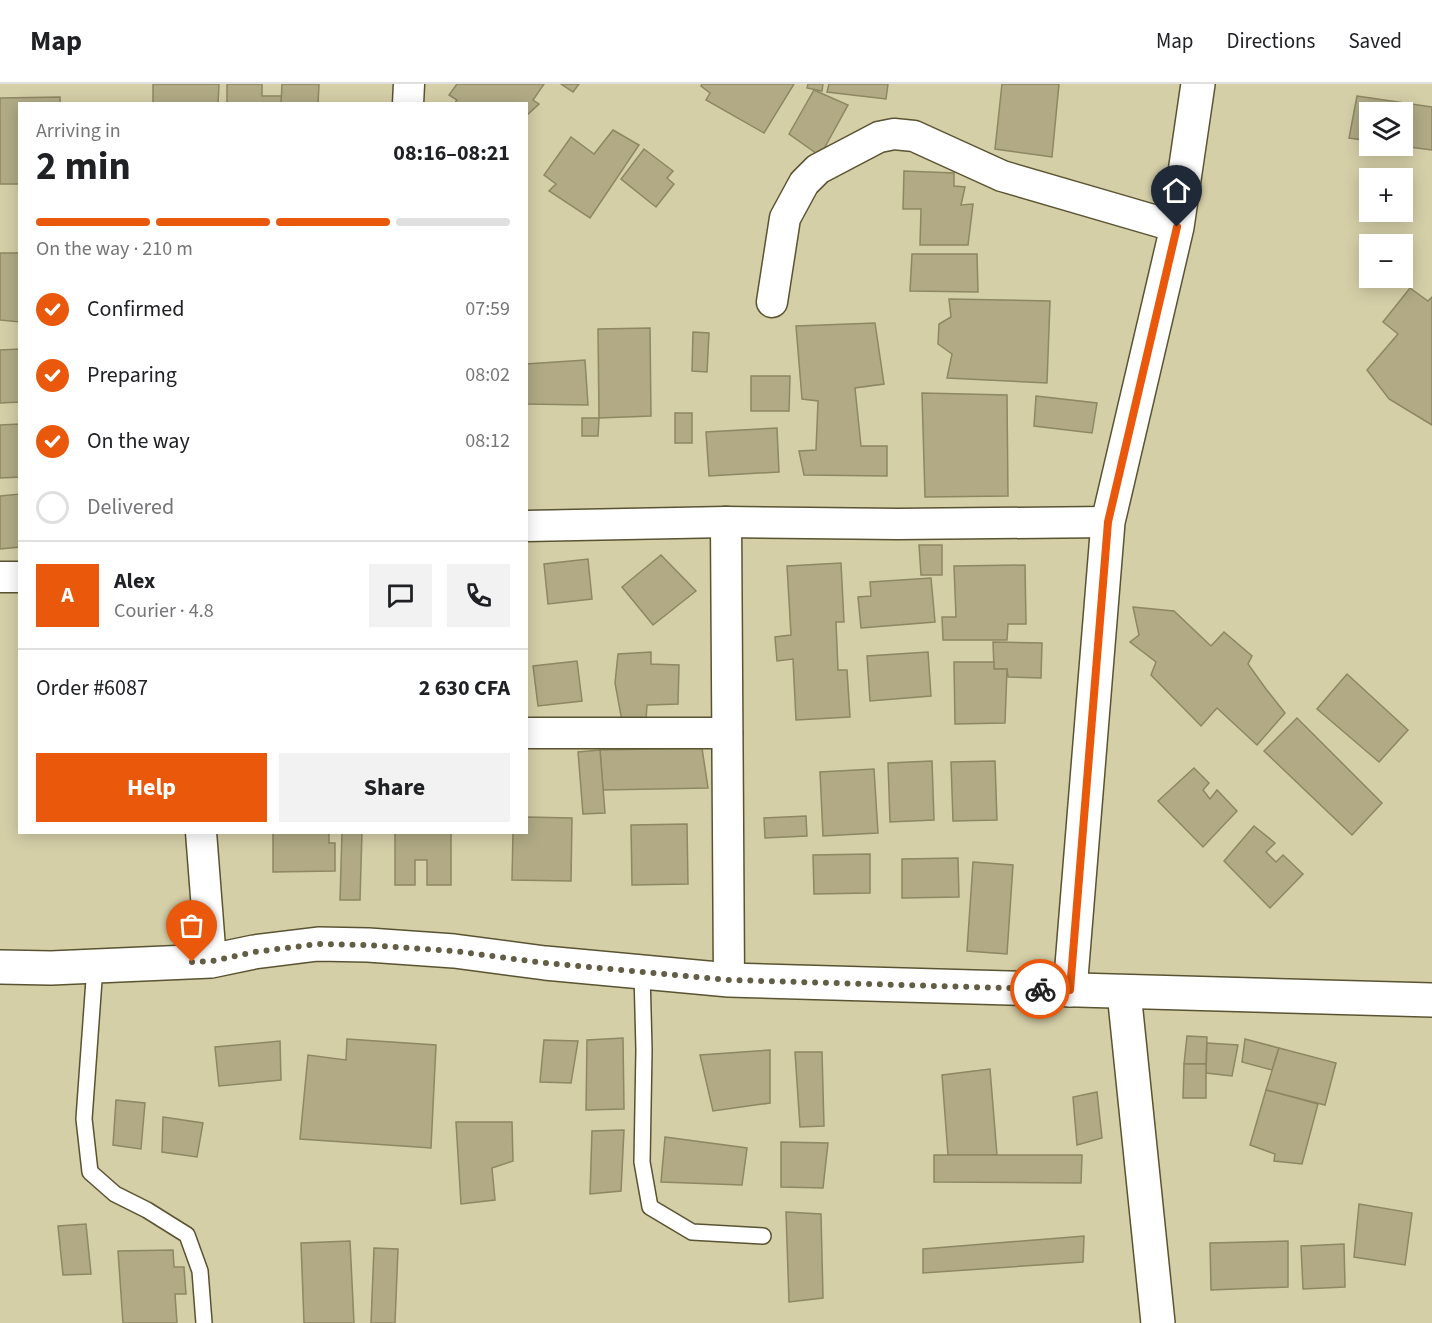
<!DOCTYPE html>
<html lang="en">
<head>
<meta charset="utf-8">
<style>
	body { margin:0; font-family:"Source Sans 3",sans-serif; background:#f2f2f2; color:#202124; height:100vh; display:flex; flex-direction:column; font-size:22px; white-space:nowrap }
	* { box-sizing:border-box; margin:0 }
	p { font-size:20px; color:#757577 }
	.icon { flex:none; width:33px; height:33px; fill:none; stroke:currentColor; stroke-width:2; stroke-linecap:round; stroke-linejoin:round }
	.map { position:relative; flex:1; overflow:hidden }
	.panel { position:absolute; left:18px; top:18px; width:510px; height:732px; display:flex; flex-direction:column; background:#fff; border-radius:0px; box-shadow:0 3px 15px #0003 }
	.panel>* { flex:none }
	.buttons { position:absolute; left:1359px; top:18px; display:grid; gap:12px }
	.buttons a { display:grid; place-items:center; width:54px; height:54px; border-radius:0px; background:#fff; box-shadow:0 3px 15px #0003; font-size:30px }
	.pin { position:absolute; display:grid; place-items:center; width:51px; height:51px; color:#fff; margin:-62px -26px; border-radius:50% 50% 50% 0; rotate:-45deg; box-shadow:0 0 6px #0007 }
	.pin .icon { rotate:45deg }
	.courier { position:absolute; display:grid; place-items:center; width:60px; height:60px; margin:-30px; border:4px solid #ea580c; border-radius:50%; background:#fff; color:#222; box-shadow:0 2px 8px #0007 }
	.summary em { font-style:normal; font-weight:700 }
	.summary div { display:flex; flex-direction:column-reverse }
	.summary { display:flex; align-items:center; justify-content:space-between; height:102px; padding:0 18px }
	h1 { font-size:39px; font-weight:700; line-height:45px }
	.bar { display:grid; grid-template-columns:repeat(4,1fr); gap:9px 6px; align-content:center; height:72px; padding:0 18px }
	.bar i { height:8px; border-radius:4px; background:#e0e0e0 }
	.bar .on { background:#ea580c }
	.bar p { grid-column:span 4 }
	.line { display:flex; align-items:center; gap:15px; padding:0 18px; border-top:2px solid #e0e0e0 }
	.line div { flex:1 }
	.round { display:grid; place-items:center; flex:none; width:63px; height:63px; border-radius:0px; background:#f2f2f2 }
	ol { padding:0 18px; list-style:none }
	li { display:flex; align-items:center; gap:18px; height:66px }
	li p { margin-inline-start:auto }
	li .icon { padding:6px; border-radius:50%; background:#ea580c; color:#fff; stroke-width:4 }
	li:last-child { color:#757577 }
	li i { width:33px; height:33px; border:3px solid #e0e0e0; border-radius:50% }
	.action { display:flex; gap:12px; margin-top:auto; padding:12px 18px }
	.action a { flex:1; height:69px; border-radius:0px; background:#ea580c; color:#fff; font-size:24px; font-weight:700; line-height:69px; text-align:center }
	.action a+a { background:#f2f2f2; color:#202124 }
	header { display:flex; align-items:center; gap:36px; box-sizing:border-box; height:84px; padding:0 30px; background:#fff; border-bottom:2px solid #e0e0e0 }
	header strong { font-size:28px }
	nav { display:flex; gap:33px; margin-inline-start:auto; font-size:21px }
	.map>svg:first-child { display:block }
	.building { fill:#b1aa85; stroke:#8d8762; stroke-width:1.5 }
	.lines { fill:none; stroke-linecap:round; stroke-linejoin:round }
	.service-casing { stroke:#5a5331; stroke-width:18 }
	.minor-casing { stroke:#5a5331; stroke-width:33 }
	.tertiary-casing { stroke:#5a5331; stroke-width:36 }
	.service { stroke:#fff; stroke-width:15 }
	.minor { stroke:#fff; stroke-width:30 }
	.tertiary { stroke:#fff; stroke-width:33 }
	.done { stroke:#625e46; stroke-width:6; stroke-dasharray:0 10.8 }
	.route { stroke:#ea580c; stroke-width:8 }
</style>
</head>
<body>
<header>
<strong>Map</strong>
<nav><a>Map</a><a>Directions</a><a>Saved</a></nav>
</header>
<div class="map">
<svg width="1432" height="1239" viewBox="0 0 1432 1239">
	<rect width="100%" height="100%" fill="#d5cfa8"/>
	<g class="building">
		<path d="M153 0H219L218 20H153Z"/>
		<path d="M227 0H262V12H282V20H227Z"/>
		<path d="M282 0H319L318 20H281Z"/>
		<path d="M457 0H544L533 16 539 20 526 32V20H454L457 16 449 11Z"/>
		<path d="M561 0H579L573 8Z"/>
		<path d="M702 0H794L764 49 706 16 710 9 701 2Z"/>
		<path d="M808 0H823L822 7 807 4Z"/>
		<path d="M829 0H888L886 15 827 8Z"/>
		<path d="M1002 0H1059L1052 73 995 65Z"/>
		<path d="M814 6 848 21 820 72 789 50Z"/>
		<path d="M1357 12 1432 23V66L1402 62V28H1370V57L1349 54Z"/>
		<path d="M60 13V20H20V100H0V14Z"/>
		<path d="M613 46 639 61 590 134 549 107 556 100 544 91 571 53 594 70Z"/>
		<path d="M644 65 673 87 667 94 674 100 656 123 621 95Z"/>
		<path d="M904 87 954 89V102L965 103 961 121 973 120 968 161H920L921 125H903Z"/>
		<path d="M0 169H20V238L0 236Z"/>
		<path d="M912 170H977L978 208 910 207Z"/>
		<path d="M1410 204 1428 217 1432 213V341L1389 315 1367 286 1398 250 1383 238Z"/>
		<path d="M949 215 1050 217 1047 299 947 294 952 270 938 260 939 240 951 233Z"/>
		<path d="M875 239 884 300 855 304 861 362H887V392L804 391 799 367 816 366 818 317 802 315 796 242Z"/>
		<path d="M650 244 651 332 599 334 598 245Z"/>
		<path d="M693 248 709 249 707 288 692 287Z"/>
		<path d="M20 265V318L0 319V266Z"/>
		<path d="M585 276 588 321 526 320V280Z"/>
		<path d="M751 292H790L789 327H751Z"/>
		<path d="M922 309 1007 311 1008 412 925 413Z"/>
		<path d="M1036 312 1097 319 1092 349 1034 342Z"/>
		<rect x="675" y="329" width="17" height="30"/>
		<path d="M582 334H599L598 352H582Z"/>
		<path d="M20 340V393L0 394V341Z"/>
		<path d="M777 344 779 388 709 392 706 348Z"/>
		<path d="M20 410V463L0 465V412Z"/>
		<path d="M919 461H942V491H921Z"/>
		<path d="M661 471 696 507 653 541 622 503Z"/>
		<path d="M588 475 592 515 548 520 544 480Z"/>
		<path d="M841 479 844 538H836L838 586H847L850 633 796 636 793 575 777 577 775 553 791 551 787 482Z"/>
		<path d="M1025 481 1026 540H1008L1007 556H943L942 533H956L954 482Z"/>
		<path d="M931 494 935 538 861 544 858 513 871 512 870 498Z"/>
		<path d="M1133 523 1174 527 1211 562 1224 548 1252 572 1248 580 1266 605 1285 629 1257 661 1217 624 1201 642 1151 591 1156 578 1130 558 1139 551Z"/>
		<path d="M993 558 1042 559 1041 594 1008 593 1007 585H994Z"/>
		<path d="M651 568V580L679 581 678 620 647 621 646 636 622 637 615 599 618 570Z"/>
		<path d="M928 568 931 612 870 617 867 572Z"/>
		<path d="M577 577 582 617 538 622 533 582Z"/>
		<path d="M954 578H994V585H1007L1005 639 955 640Z"/>
		<path d="M1347 590 1408 646 1379 678 1317 625Z"/>
		<path d="M1297 634 1382 719 1352 751 1264 667Z"/>
		<path d="M702 664 708 704 603 706 600 666Z"/>
		<path d="M600 666 605 729 583 730 578 668Z"/>
		<path d="M932 677 934 736 890 738 888 679Z"/>
		<path d="M995 677 997 736 953 737 951 678Z"/>
		<path d="M1194 684 1209 699 1203 706 1210 715 1217 706 1237 727 1203 763 1158 717Z"/>
		<path d="M874 685 878 749 823 752 820 688Z"/>
		<path d="M806 732 807 752 765 754 764 734Z"/>
		<path d="M526 733 572 734 571 797 512 796 513 748H526Z"/>
		<path d="M687 740 688 800 632 801 631 741Z"/>
		<path d="M1254 742 1275 759 1266 768 1276 778 1283 771 1303 790 1270 824 1224 777Z"/>
		<path d="M273 748H329V759H335V787L273 788Z"/>
		<path d="M342 748H362L360 816H340Z"/>
		<path d="M395 748H451V801H427V776H415V801H395Z"/>
		<path d="M870 770V809L814 810 813 771Z"/>
		<path d="M958 774 959 813 902 814V775Z"/>
		<path d="M973 778 1013 781 1007 870 967 867Z"/>
		<path d="M1187 952 1207 953 1206 980H1184Z"/>
		<path d="M623 954 624 1025 586 1026 587 956Z"/>
		<path d="M347 955 436 961 431 1064 300 1055 308 971 346 976Z"/>
		<path d="M1245 955 1279 964 1272 986 1242 978Z"/>
		<path d="M544 956 578 957 571 999 540 998Z"/>
		<path d="M280 957 281 996 219 1002 215 963Z"/>
		<path d="M1207 959 1238 961 1232 992 1206 989Z"/>
		<path d="M1279 964 1336 979 1325 1021 1266 1006Z"/>
		<path d="M770 966V1019L713 1027 700 971Z"/>
		<path d="M795 968H822L824 1042 800 1043Z"/>
		<path d="M1184 980H1206V1014H1183Z"/>
		<path d="M990 985 997 1071H948L942 991Z"/>
		<path d="M1266 1006 1318 1020 1302 1080 1274 1077 1275 1070 1250 1061Z"/>
		<path d="M1097 1008 1102 1054 1077 1061 1073 1013Z"/>
		<path d="M116 1016 145 1019 141 1065 113 1061Z"/>
		<path d="M163 1033 203 1039 197 1073 162 1068Z"/>
		<path d="M456 1038H512L513 1077 492 1084 495 1116 461 1120Z"/>
		<path d="M624 1046 621 1107 590 1110 592 1047Z"/>
		<path d="M665 1053 747 1064 742 1101 661 1098Z"/>
		<path d="M781 1058 828 1059 823 1104 781 1103Z"/>
		<path d="M934 1071H1082L1081 1099 934 1098Z"/>
		<path d="M1359 1120 1412 1129 1405 1181 1354 1173Z"/>
		<path d="M786 1128 821 1130 823 1214 789 1218Z"/>
		<path d="M86 1140 91 1190 63 1191 58 1142Z"/>
		<path d="M1084 1152 1083 1178 923 1189V1165Z"/>
		<path d="M350 1157 354 1239H304L301 1159Z"/>
		<path d="M1288 1157V1203L1211 1206 1210 1159Z"/>
		<path d="M1344 1160 1345 1203 1303 1205 1301 1162Z"/>
		<path d="M374 1164 398 1165 395 1239H371Z"/>
		<path d="M173 1166 174 1183H184L186 1210H175L177 1239H123L118 1167Z"/>
	</g>
	<g class="lines">
		<defs>
			<g id="service">
				<path d="M95 882 84 1035 90 1088 115 1110 147 1126 187 1151 200 1187 204 1239"/>
				<path d="M642 888 644 966 642 1078 650 1123 692 1148 763 1152"/>
			</g>
			<g id="minor">
				<path d="M408 20 409 0"/>
				<path d="M772 218 785 134 804 99 818 85 879 53 894 50 914 52 1002 92 1177 143"/>
				<path d="M726 438 729 896"/>
				<path d="M526 442 726 438 898 440 1108 438"/>
				<path d="M0 493H20"/>
				<path d="M526 649H727"/>
				<path d="M201 748 211 877"/>
			</g>
			<g id="tertiary">
				<path d="M0 883 51 884 211 877 254 868 318 860 368 861 454 867 545 879 729 896 1432 916"/>
				<path d="M1070 906 1108 438 1177 143 1198 0"/>
				<path d="M1124 908 1158 1239"/>
			</g>
		</defs>
		<use href="#service" class="service-casing"/>
		<use href="#minor" class="minor-casing"/>
		<use href="#tertiary" class="tertiary-casing"/>
		<use href="#service" class="service"/>
		<use href="#minor" class="minor"/>
		<use href="#tertiary" class="tertiary"/>
	</g>
	<g class="lines">
		<path class="done" d="M192 878 212 877 254 868 318 860 368 861 454 867 545 879 729 896 1040 905"/>
		<path class="route" d="M1040 905 1070 906 1108 438 1177 143"/>
	</g>
</svg>
<div class="buttons">
<a><svg class="icon" aria-label="layers" viewBox="0 0 24 24"><path d="M12 4l9 5-9 5-9-5zM3 14l9 5 9-5"/></svg></a>
<a>+</a>
<a>−</a>
</div>
<div class="pin" style="left:192px;top:878px;background:#ea580c"><svg class="icon" aria-label="bag" viewBox="0 0 24 24"><path d="M5 8h14l-1 12H6zM9 8a3 3 0 0 1 6 0"/></svg></div>
<div class="pin" style="left:1177px;top:143px;background:#1f2937"><svg class="icon" aria-label="home" viewBox="0 0 24 24"><path d="M3 11l9-7 9 7M6 9v11h12V9"/></svg></div>
<div class="courier" style="left:1040px;top:905px"><svg class="icon" aria-label="bike" viewBox="0 0 24 24"><circle cx="6" cy="16" r="4"/><circle cx="18" cy="16" r="4"/><path d="M6 16l4-8h5l3 8M10 8l3 8H6M13 5h3"/></svg></div>
<section class="panel">
<div class="summary"><div><h1>2 min</h1><p>Arriving in</p></div><em>08:16–08:21</em></div>
<div class="bar"><i class="on"></i><i class="on"></i><i class="on"></i><i></i><p>On the way · 210 m</p></div>
<ol>
<li><svg class="icon" aria-label="check" viewBox="0 0 24 24"><path d="M5 12l5 5 9-10"/></svg>Confirmed<p>07:59</p></li>
<li><svg class="icon" aria-label="check" viewBox="0 0 24 24"><path d="M5 12l5 5 9-10"/></svg>Preparing<p>08:02</p></li>
<li><svg class="icon" aria-label="check" viewBox="0 0 24 24"><path d="M5 12l5 5 9-10"/></svg>On the way<p>08:12</p></li>
<li><i></i>Delivered</li>
</ol>
<div class="line" style="height:108px"><b class="round" style="background:#ea580c;color:#fff">A</b><div><b>Alex</b><p>Courier · 4.8</p></div><a class="round"><svg class="icon" aria-label="chat" viewBox="0 0 24 24"><path d="M4 5h16v11H9l-5 4z"/></svg></a><a class="round"><svg class="icon" aria-label="phone" viewBox="0 0 24 24"><path d="M5 4h4l2 5-3 2q2 4 5 5l2-3 5 2v4C11 20 4 13 5 4z"/></svg></a></div>
<div class="line" style="height:78px"><div>Order #6087</div><b>2 630 CFA</b></div>
<div class="action"><a>Help</a><a>Share</a></div>
</section>
</div>
</body>
</html>
